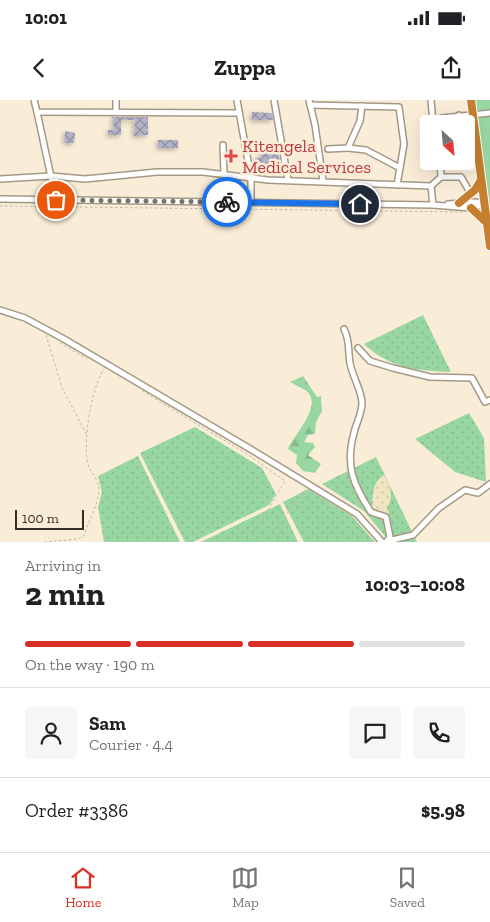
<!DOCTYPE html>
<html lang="en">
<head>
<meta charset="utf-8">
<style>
	body { margin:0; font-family:"Zilla Slab",serif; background:#f6f6f6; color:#202124; height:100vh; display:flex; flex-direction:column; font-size:19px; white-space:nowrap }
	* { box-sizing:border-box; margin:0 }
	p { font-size:16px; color:#757577 }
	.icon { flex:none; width:28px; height:28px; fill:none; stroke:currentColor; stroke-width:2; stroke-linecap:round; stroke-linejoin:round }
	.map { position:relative; height:442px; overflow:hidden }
	.details { display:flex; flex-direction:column; background:#fff; flex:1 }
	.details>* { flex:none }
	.needle { width:32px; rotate:154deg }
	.buttons { position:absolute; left:420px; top:15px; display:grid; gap:10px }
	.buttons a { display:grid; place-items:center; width:55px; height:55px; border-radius:5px; background:#fff; box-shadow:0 5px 20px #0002; font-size:25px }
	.scale { position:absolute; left:15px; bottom:12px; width:69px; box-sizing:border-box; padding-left:5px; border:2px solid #332f27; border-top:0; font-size:14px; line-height:18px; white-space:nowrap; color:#332f27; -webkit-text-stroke:4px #faedd8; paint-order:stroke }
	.pin { position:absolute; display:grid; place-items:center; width:42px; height:42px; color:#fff; margin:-21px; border:2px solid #fff; border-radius:50%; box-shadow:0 1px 5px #0007 }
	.courier { position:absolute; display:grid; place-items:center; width:50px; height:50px; margin:-25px; border:4px solid #1a73e8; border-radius:50%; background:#fff; color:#222; box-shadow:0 1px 6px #0007 }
	.head em { font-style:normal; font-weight:800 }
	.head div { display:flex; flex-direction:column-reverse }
	.head { display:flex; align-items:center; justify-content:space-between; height:85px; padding:0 25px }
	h1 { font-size:32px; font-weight:800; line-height:38px }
	.bar { display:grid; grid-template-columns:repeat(4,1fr); gap:8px 5px; align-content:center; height:60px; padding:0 25px }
	.bar i { height:6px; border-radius:4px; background:#e0e0e0 }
	.bar .current { background:#d93025 }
	.bar p { grid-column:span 4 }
	.line { display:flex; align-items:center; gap:12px; padding:0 25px; border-top:1px solid #e0e0e0 }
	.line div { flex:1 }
	.round { display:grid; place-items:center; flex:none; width:52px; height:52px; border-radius:5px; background:#f6f6f6 }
	.status { display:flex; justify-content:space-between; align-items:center; height:35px; padding:0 25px; background:#fff; direction:ltr }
	.status svg { height:14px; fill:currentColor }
	header { display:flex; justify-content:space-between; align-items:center; height:65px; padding:0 25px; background:#fff; font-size:22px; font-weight:800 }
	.dock { display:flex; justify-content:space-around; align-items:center; height:70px; border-top:1px solid #e0e0e0; background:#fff; font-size:14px; color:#757577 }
	.dock a { display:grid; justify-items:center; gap:2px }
	.dock .current { color:#d93025 }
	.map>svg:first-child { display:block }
	.grass { fill:url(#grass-dots) }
	.forest { fill:url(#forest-firs) }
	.sand { fill:url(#sand-dots) }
	.park { fill:#99d7a2 }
	.building { fill:url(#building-cross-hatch); filter:url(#shadow) }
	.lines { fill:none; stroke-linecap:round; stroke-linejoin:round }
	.minor-casing { stroke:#a49986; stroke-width:8 }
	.highway-casing { stroke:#fff; stroke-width:10 }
	.path { stroke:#bdb3a2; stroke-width:1; stroke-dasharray:2.5 2.5; stroke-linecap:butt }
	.minor { stroke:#fff; stroke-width:5 }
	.highway { stroke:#c57f2f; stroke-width:8 }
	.done { stroke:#797265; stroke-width:5; stroke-dasharray:0 9 }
	.route { stroke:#1a73e8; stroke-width:6 }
	.health-dot { fill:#e0444e; stroke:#faedd8; stroke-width:2 }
	.labels { text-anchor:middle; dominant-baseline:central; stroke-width:5; stroke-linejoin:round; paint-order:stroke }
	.health-label { font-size:18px; fill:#be3a42; stroke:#faedd8; text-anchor:start }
</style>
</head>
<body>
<div class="status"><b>10:01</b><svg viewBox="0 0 49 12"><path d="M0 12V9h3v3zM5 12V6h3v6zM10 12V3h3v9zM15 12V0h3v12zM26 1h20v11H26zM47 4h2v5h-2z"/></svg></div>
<header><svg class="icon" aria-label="back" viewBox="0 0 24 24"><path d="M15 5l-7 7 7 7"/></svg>Zuppa<svg class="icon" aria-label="share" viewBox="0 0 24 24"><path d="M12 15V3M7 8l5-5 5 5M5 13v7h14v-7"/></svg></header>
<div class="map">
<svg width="490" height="442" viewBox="0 0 490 442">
	<defs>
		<pattern id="grass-dots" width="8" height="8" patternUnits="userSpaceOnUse" patternTransform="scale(1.25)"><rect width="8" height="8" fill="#99d7a2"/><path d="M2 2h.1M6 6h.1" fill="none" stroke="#84b98c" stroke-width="1.8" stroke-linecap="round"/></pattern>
		<pattern id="forest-firs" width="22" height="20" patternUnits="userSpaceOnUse" patternTransform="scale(1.25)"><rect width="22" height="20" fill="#99d7a2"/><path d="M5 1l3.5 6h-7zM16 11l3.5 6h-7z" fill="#84b98c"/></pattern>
		<pattern id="sand-dots" width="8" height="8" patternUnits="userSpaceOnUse" patternTransform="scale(1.25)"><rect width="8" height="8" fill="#efe5c0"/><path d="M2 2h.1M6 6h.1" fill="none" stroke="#cdc5a5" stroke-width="1.8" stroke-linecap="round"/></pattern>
		<pattern id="building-cross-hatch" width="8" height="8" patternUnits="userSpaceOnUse" patternTransform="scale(1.25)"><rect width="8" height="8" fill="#b3b2c8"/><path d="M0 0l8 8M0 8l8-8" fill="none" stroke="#9291a2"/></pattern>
		<filter id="shadow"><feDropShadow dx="-2" dy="2" stdDeviation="2.5" flood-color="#0004"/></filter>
	</defs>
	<rect width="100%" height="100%" fill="#faedd8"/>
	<g class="grass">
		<path d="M423 215 451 272C418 271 389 268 364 244Z"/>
		<path d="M469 313 484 338 486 382 455 372 415 339Z"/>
		<path d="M195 327 262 368 276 394 269 405 193 442H185L140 353Z"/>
		<path d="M138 356 180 442H104L98 407 102 392 98 376Z"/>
		<path d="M376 357 417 442H390L364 411 322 384Z"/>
		<path d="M308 389 352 416 375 442H304L283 402Z"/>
		<path d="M280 404 298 442H201Z"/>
	</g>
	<path class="forest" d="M303 276 317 297 321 296 322 311 316 322 315 334 308 335 304 342 313 343 315 347 308 355 321 364 315 373 303 371 296 363 297 355 288 349C295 333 325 304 305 290 300 287 295 285 290 282Z"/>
	<path class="sand" d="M384 375C391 387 394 396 387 408L389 414H381L372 408C373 395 372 382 384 375Z"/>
	<path class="park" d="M471 0H490V146Z"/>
	<g class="building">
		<path d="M252 12 272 13 273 20H252Z"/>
		<path d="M110 17H148V35L134 36 135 20H121V35H108V30H114L113 18Z"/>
		<path d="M65 31 75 33 74 43H65Z"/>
		<rect x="158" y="40" width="20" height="8"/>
		<path d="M262 50 278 51 281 66H254L255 58H262Z"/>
	</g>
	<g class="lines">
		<defs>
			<g id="minor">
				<path d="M34 0 37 12 239 13"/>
				<path d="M116 0V12"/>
				<path d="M237 0 251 78V102"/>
				<path d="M274 0 288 80"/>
				<path d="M309 0 315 25 323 81"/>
				<path d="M431 0 433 24"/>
				<path d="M310 5 399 7 404 44 397 85"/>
				<path d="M37 12 56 100"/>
				<path d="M459 15V24"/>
				<path d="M442 18 490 13"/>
				<path d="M223 45 224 74"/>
				<path d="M348 48 366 50 400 68"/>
				<path d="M328 49 348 48 360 21 362 6"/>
				<path d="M441 77H461L471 94"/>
				<path d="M0 79 51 76 85 79 157 72H203L268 80 431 86"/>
				<path d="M0 99 433 105 471 108 484 104"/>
				<path d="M448 104 475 102 484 104"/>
				<path d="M433 105 431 86 441 77 440 61"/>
				<path d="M0 210 25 218 64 239 252 350 357 414 382 442"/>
				<path d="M344 229C350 240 348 252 350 263 352 276 362 291 362 303 362 314 356 323 354 333 345 365 353 385 371 412L386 417 390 437 386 442"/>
				<path d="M358 248 370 261 393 268 430 277 472 278 485 302 490 300"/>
				<path d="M388 441 413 435 439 408 465 390 478 393 490 384"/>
			</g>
			<g id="highway">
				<path d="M471 0 490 146"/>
				<path d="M459 103 475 90 481 80"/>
				<path d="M471 108 486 122"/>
			</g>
		</defs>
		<use href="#minor" class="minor-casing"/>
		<use href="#highway" class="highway-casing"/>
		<g class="path">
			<path d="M0 106 464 112"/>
			<path d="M46 235 62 288 87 335"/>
			<path d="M60 243 87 259"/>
			<path d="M142 291 247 354 285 381 249 442"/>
			<path d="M44 442 78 439 84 436C88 421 99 404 99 388 98 378 88 370 87 360 84 336 91 290 104 269"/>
			<path d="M278 442C280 430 284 418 291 407 296 399 302 399 305 389"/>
		</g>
		<use href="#minor" class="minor"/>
		<use href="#highway" class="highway"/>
	</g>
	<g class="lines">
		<path class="done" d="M56 100 227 102"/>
		<path class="route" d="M227 102 360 104"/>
	</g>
	<path class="health-dot" d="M228.5 48.5h5v5h5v5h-5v5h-5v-5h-5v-5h5z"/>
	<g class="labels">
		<g class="health-label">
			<text x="242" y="46">Kitengela<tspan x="242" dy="21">Medical Services</tspan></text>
		</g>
	</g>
</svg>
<div class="buttons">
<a><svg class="needle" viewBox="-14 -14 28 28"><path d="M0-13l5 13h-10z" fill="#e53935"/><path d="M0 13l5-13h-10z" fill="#757577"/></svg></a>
</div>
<div class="scale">100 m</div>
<div class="pin" style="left:56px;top:100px;background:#ea580c"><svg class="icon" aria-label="bag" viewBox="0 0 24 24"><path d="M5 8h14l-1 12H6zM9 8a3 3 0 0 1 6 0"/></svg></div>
<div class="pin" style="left:360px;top:104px;background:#1f2937"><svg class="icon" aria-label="home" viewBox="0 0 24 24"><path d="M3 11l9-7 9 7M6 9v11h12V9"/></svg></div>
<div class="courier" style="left:227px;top:102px"><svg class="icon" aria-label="bike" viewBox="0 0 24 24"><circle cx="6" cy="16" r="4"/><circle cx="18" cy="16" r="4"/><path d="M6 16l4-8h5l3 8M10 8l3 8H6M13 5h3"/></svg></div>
</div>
<section class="details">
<div class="head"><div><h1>2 min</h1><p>Arriving in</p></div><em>10:03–10:08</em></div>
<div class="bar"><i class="current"></i><i class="current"></i><i class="current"></i><i></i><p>On the way · 190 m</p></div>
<div class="line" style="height:90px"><a class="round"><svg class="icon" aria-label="person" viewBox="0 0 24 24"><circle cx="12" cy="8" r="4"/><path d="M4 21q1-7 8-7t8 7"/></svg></a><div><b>Sam</b><p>Courier · 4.4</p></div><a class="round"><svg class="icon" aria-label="chat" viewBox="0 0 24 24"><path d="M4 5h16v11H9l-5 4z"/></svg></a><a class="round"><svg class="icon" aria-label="phone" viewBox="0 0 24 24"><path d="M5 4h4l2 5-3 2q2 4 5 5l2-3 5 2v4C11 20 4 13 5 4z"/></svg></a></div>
<div class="line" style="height:65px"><div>Order #3386</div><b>$5.98</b></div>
</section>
<nav class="dock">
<a class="current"><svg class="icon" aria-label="home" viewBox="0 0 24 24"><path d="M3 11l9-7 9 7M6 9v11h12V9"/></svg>Home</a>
<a><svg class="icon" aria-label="map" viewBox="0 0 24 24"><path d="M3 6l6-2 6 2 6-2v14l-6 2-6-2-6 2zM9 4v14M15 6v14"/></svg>Map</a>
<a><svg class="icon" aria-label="saved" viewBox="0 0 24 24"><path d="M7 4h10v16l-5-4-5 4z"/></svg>Saved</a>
</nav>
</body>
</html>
